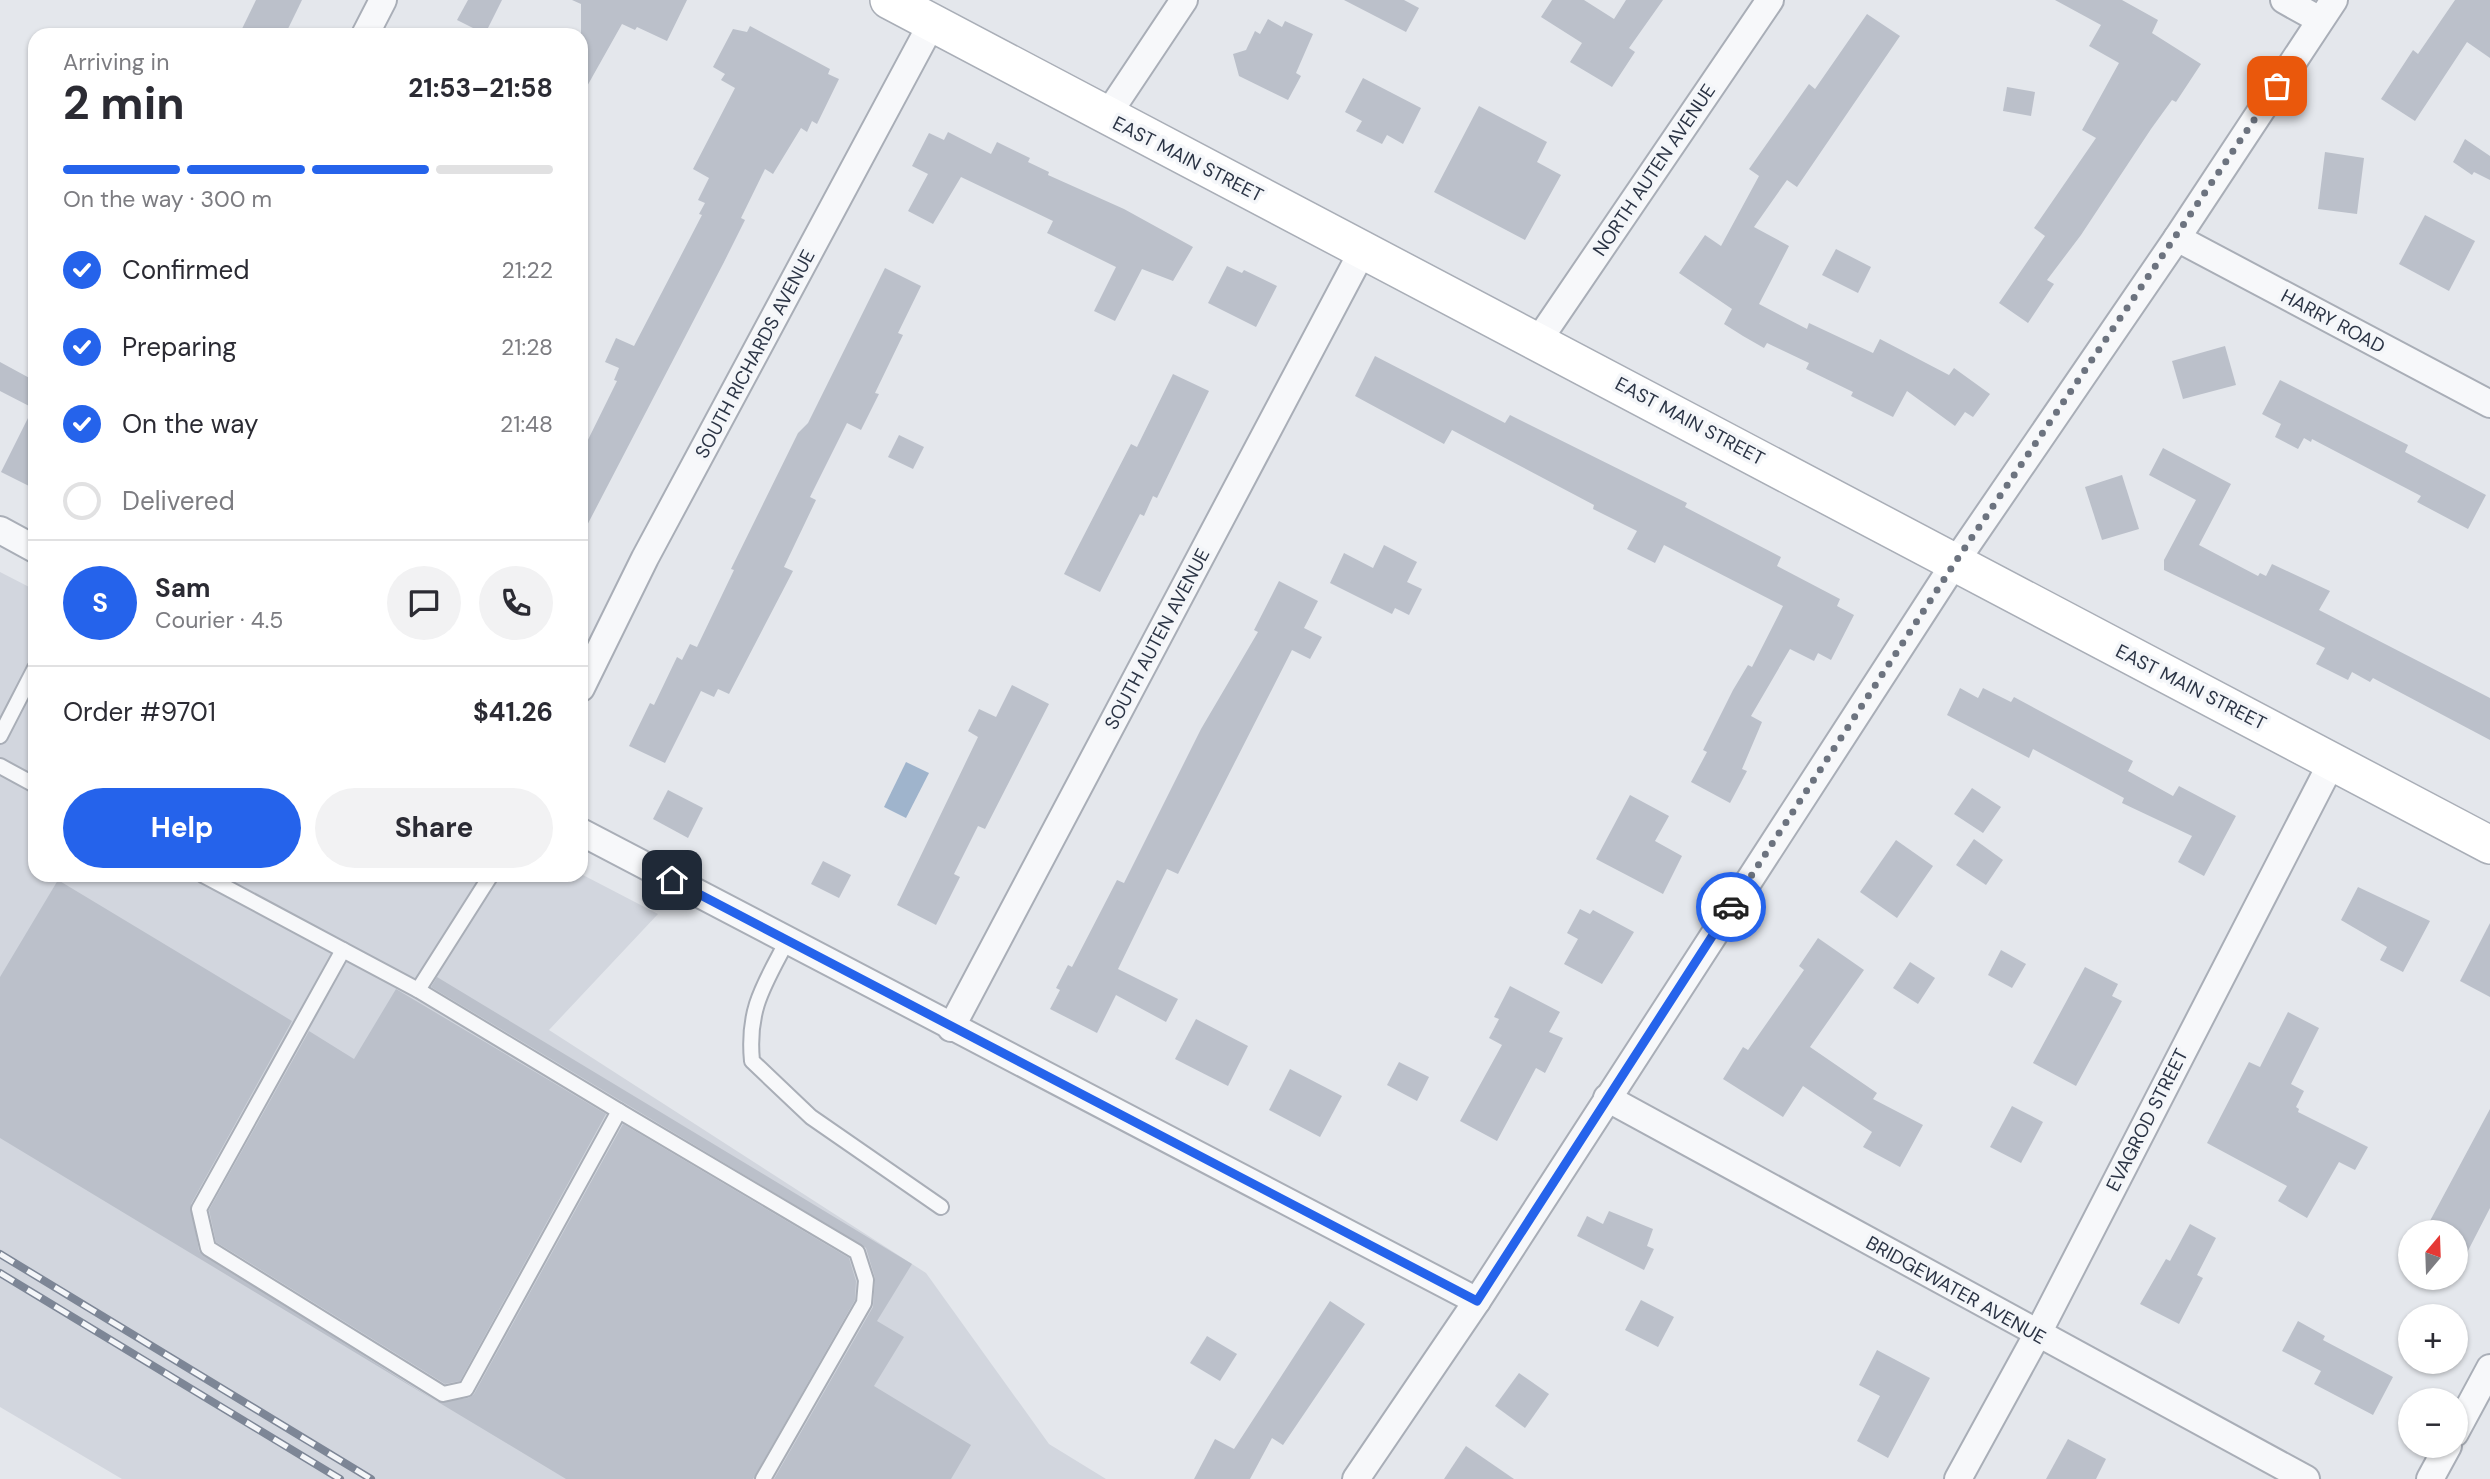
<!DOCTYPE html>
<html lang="en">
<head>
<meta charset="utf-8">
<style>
	body { margin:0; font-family:"DM Sans",sans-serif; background:#f2f2f3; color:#2b2b33; height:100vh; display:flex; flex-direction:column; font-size:26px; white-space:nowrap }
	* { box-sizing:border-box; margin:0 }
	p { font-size:23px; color:#7c7c81 }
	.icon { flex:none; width:38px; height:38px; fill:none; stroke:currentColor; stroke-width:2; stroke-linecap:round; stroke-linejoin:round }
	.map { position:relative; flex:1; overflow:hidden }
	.side { position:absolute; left:28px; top:28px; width:560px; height:854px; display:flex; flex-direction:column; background:#fff; border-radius:21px; box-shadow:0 2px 5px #0004 }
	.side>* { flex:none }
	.needle { width:46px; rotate:19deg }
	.controls { position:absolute; left:2398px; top:1220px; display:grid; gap:14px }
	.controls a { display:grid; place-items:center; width:70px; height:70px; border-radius:50%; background:#fff; box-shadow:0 2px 5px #0004; font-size:35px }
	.pin { position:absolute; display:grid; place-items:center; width:60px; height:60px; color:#fff; margin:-30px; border-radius:14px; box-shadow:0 4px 10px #0006 }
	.courier { position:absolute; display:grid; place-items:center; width:70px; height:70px; margin:-35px; border:5px solid #2563eb; border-radius:50%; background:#fff; color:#222; box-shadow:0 2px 9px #0007 }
	.summary em { font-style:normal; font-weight:700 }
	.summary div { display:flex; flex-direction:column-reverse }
	.summary { display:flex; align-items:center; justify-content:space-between; height:119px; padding:0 35px }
	h1 { font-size:46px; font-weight:700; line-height:52px }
	.bar { display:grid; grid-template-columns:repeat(4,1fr); gap:10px 7px; align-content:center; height:84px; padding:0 35px }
	.bar i { height:9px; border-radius:5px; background:#e1e1e2 }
	.bar .on { background:#2563eb }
	.bar p { grid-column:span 4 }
	.line { display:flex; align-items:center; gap:18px; padding:0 35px; border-top:2px solid #e1e1e2 }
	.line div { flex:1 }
	.round { display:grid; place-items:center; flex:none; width:74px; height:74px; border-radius:37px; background:#f2f2f3 }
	ol { padding:0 35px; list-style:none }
	li { display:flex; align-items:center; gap:21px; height:77px }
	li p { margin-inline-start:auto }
	li .icon { padding:7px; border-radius:50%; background:#2563eb; color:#fff; stroke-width:4 }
	li:last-child { color:#7c7c81 }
	li i { width:38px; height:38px; border:4px solid #e1e1e2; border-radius:50% }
	.action { display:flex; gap:14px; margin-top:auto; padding:14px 35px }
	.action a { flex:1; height:80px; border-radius:42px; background:#2563eb; color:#fff; font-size:28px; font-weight:700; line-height:80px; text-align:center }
	.action a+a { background:#f2f2f3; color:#2b2b33 }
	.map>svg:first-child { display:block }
	.built { fill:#d2d6de }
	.water { fill:#9fb4cc }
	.building { fill:#bbc0ca }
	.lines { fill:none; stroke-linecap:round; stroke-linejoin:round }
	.lane-casing { stroke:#a9aeb7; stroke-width:18 }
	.street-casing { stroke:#a9aeb7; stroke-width:30 }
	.secondary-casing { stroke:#a9aeb7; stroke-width:40 }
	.lane { stroke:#f7f8fa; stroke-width:14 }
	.street { stroke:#f7f8fa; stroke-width:26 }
	.secondary { stroke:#fff; stroke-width:37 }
	.rail-casing { stroke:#7d8696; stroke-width:8 }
	.rail { stroke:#f4f6f9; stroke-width:5; stroke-dasharray:16; stroke-linecap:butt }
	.done { stroke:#6c737f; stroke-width:7; stroke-dasharray:0 12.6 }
	.route { stroke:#2563eb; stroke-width:9 }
	.labels { text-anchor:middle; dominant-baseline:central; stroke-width:7; stroke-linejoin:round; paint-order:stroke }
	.street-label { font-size:19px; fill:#2b3445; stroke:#f4f6f9 }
</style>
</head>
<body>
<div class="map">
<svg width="2490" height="1479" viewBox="0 0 2490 1479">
	<rect width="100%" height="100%" fill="#e4e7ec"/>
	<path class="built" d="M0 572 35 590V875L581 874 658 914 549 1030 926 1273 1049 1444 1106 1479H122L0 1407Z"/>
	<path class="water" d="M906 762 929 773 906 818 884 807Z"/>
	<g class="building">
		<path d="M256 0H302L285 35H239Z"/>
		<path d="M468 0H502L485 34 457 20Z"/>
		<path d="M572 0H687L667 41 637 27 635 30 622 24 581 97V4Z"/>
		<path d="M1344 0H1404L1419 8 1406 32Z"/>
		<path d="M1552 0H1584L1614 19 1626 0H1663L1629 48 1635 52 1612 87 1570 62 1582 43 1541 17Z"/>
		<path d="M2055 0H2122L2158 20 2152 33 2201 64 2176 102 2172 100 2151 129 2081 235 2047 280 2054 284 2028 323 1999 303 2045 236 2034 228 2096 138 2082 130 2119 63 2089 46 2101 25Z"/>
		<path d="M2455 0H2490V58L2467 42 2415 121 2381 99 2413 50 2418 54Z"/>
		<path d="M1867 14 1900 36 1797 187 1787 180 1754 227 1789 246 1759 304 1807 329 1809 323 1873 353 1880 339 1949 375 1954 368 1990 394 1973 417 1965 412 1955 426 1907 391 1893 417 1851 396 1853 392 1806 369 1809 363 1767 343 1764 348 1743 336 1724 324 1732 309 1679 273 1705 235 1721 246 1759 176 1749 169 1809 84 1815 89Z"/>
		<path d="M1268 19 1282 27 1285 21 1313 34 1296 73 1301 76 1288 100 1239 76 1233 54 1246 50 1255 31 1260 34Z"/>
		<path d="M750 26 830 69 828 74 839 79 817 124 812 121 807 132 801 128 773 174 765 169 741 218 745 220 723 264 581 537V454L617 381 614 380 619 368 605 362 616 338 634 346 702 215 699 214 705 203 698 200 709 178 693 169 735 88 721 80 725 74 713 67 733 29 747 32Z"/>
		<path d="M1363 78 1421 108 1403 144 1387 135 1382 144 1356 131 1362 121 1345 112Z"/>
		<path d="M2007 87 2035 92 2031 116 2003 111Z"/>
		<path d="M1479 106 1547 142 1537 162 1561 175 1525 240 1434 192Z"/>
		<path d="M948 132 991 154 997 142 1030 158 1028 162 1049 172 1048 175 1124 209 1193 247 1173 281 1142 269 1115 321 1094 311 1116 267 1047 233 1053 221 961 177 933 224 908 211 928 174 912 166 929 133 944 140Z"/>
		<path d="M2465 139 2490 156V180L2474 172 2472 175 2453 162Z"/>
		<path d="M2325 152 2364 158 2357 214 2318 209Z"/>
		<path d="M2425 215 2475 241 2449 291 2399 264Z"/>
		<path d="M1836 249 1871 267 1858 293 1822 275Z"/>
		<path d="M1227 266 1242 273 1244 270 1277 286 1256 327 1208 303Z"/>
		<path d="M885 268 921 286 898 333 903 335 875 393 879 394 861 430 847 423 810 497 816 500 784 567 793 571 729 694 718 689 714 697 701 691 665 763 629 746 650 703 654 705 677 657 682 660 690 644 697 647 734 570 731 569 798 433 808 423Z"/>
		<path d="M2225 346 2236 385 2183 399 2172 361Z"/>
		<path d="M1375 356 1505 423 1510 415 1687 503 1685 507 1781 557 1777 566 1840 599 1837 606 1854 615 1831 660 1818 653 1814 661 1790 649 1751 716 1762 722 1742 769 1747 771 1730 803 1691 782 1707 752 1703 750 1733 690 1748 665 1752 667 1783 606 1664 545 1655 563 1627 549 1637 531 1593 509 1594 505 1452 430 1444 444 1355 396Z"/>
		<path d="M0 362 35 381V489L1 472 33 408 0 391Z"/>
		<path d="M1173 374 1209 391 1157 498 1153 496 1144 516 1140 514 1100 592 1064 574 1131 444 1137 447Z"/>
		<path d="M2280 380 2408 445 2405 452 2486 495 2468 529 2417 502 2421 496 2312 439 2311 442 2304 438 2298 449 2275 437 2281 424 2262 414Z"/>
		<path d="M899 435 924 447 913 469 888 457Z"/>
		<path d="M2163 448 2231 484 2199 545 2258 576 2260 573 2266 576 2272 564 2330 591 2319 610 2490 698V740L2373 678 2370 682 2352 672 2348 680 2316 664 2325 648 2164 570V560L2196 500 2149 475Z"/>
		<path d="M2122 475 2139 529 2102 540 2085 487Z"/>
		<path d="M1384 545 1417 562 1407 582 1422 589 1409 615 1395 608 1392 614 1330 583 1344 553 1373 568Z"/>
		<path d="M1279 581 1318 601 1304 628 1322 637 1310 659 1292 650 1178 874 1167 869 1118 969 1178 999 1166 1022 1116 995 1097 1033 1050 1009 1060 990 1056 988 1068 965 1072 967 1117 880 1124 883 1201 729 1258 632 1254 630Z"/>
		<path d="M1012 685 1049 704 985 829 978 826 954 874 960 877 936 925 897 905 978 737 968 731 979 709 996 717Z"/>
		<path d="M1960 688 1978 698 1983 688 2011 702 2014 697 2133 761 2128 771 2173 796 2179 786 2236 816 2204 876 2178 862 2192 836 2122 803 2124 798 2033 749 2029 758 1947 715Z"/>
		<path d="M1972 788 2001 807 1983 833 1954 814Z"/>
		<path d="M668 790 703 808 688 838 653 819Z"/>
		<path d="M1630 795 1669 816 1655 841 1682 856 1663 894 1596 859Z"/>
		<path d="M1974 839 2003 860 1986 885 1956 865Z"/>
		<path d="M1896 840 1933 866 1897 918 1860 892Z"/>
		<path d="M823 861 851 875 839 898 811 884Z"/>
		<path d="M58 880 292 1021 191 1204 199 1251 437 1402 0 1138V977Z"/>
		<path d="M2358 887 2430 921 2403 972 2380 960 2387 947 2341 920Z"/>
		<path d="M1580 909 1590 914 1593 910 1634 932 1602 984 1564 964 1578 939 1567 933Z"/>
		<path d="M2490 923V997L2460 981Z"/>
		<path d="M1818 938 1864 970 1810 1047 1877 1093 1873 1099 1923 1125 1900 1167 1863 1147 1872 1132 1803 1086 1783 1117 1723 1079 1743 1047 1748 1050 1804 970 1799 966Z"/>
		<path d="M2001 950 2026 964 2012 988 1988 975Z"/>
		<path d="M1910 962 1935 978 1918 1004 1893 988Z"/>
		<path d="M2085 967 2118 984 2112 996 2122 1001 2076 1086 2033 1063Z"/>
		<path d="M437 977 912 1264 877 1321 904 1337 874 1386 971 1445 951 1479H774L873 1307 875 1278 866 1248 431 987Z"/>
		<path d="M1510 986 1560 1012 1549 1032 1563 1038 1545 1073 1536 1068 1497 1141 1460 1121 1502 1045 1489 1038 1499 1019 1494 1017Z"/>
		<path d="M396 989 606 1114 460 1381 445 1384 216 1242 209 1210 309 1031 354 1059Z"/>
		<path d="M2288 1012 2319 1028 2291 1084 2304 1091 2296 1107 2299 1109 2298 1112 2368 1147 2355 1170 2339 1162 2307 1218 2278 1201 2287 1186 2207 1143 2249 1062 2260 1067Z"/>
		<path d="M1196 1019 1248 1046 1228 1086 1175 1059Z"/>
		<path d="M1399 1062 1429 1077 1417 1101 1387 1085Z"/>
		<path d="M1290 1069 1342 1096 1320 1137 1269 1110Z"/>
		<path d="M2012 1106 2043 1122 2021 1163 1990 1147Z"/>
		<path d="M2490 1109V1208L2455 1276V1232H2424Z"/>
		<path d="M623 1124 849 1258 856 1281 855 1300 753 1479H566L438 1402 468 1398 474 1394Z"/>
		<path d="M1609 1211 1653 1229 1647 1246 1654 1249 1644 1270 1577 1236 1587 1216 1603 1224Z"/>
		<path d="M2190 1224 2216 1238 2197 1275 2203 1278 2179 1324 2140 1304 2166 1259 2170 1261Z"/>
		<path d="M1641 1300 1674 1317 1658 1347 1625 1330Z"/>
		<path d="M1330 1301 1365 1324 1283 1445 1272 1438 1250 1479H1194L1215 1439 1234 1449Z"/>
		<path d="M2298 1321 2325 1336 2323 1340 2393 1377 2373 1415 2314 1384 2321 1371 2282 1351Z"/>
		<path d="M1207 1336 1237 1354 1220 1381 1190 1363Z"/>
		<path d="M1877 1350 1930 1378 1888 1458 1857 1441 1880 1396 1859 1385Z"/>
		<path d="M1519 1373 1549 1394 1525 1428 1495 1406Z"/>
		<path d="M2068 1439 2106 1459 2096 1479H2046Z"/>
		<path d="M1466 1446 1514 1479H1444Z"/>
	</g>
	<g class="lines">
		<defs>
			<g id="lane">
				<path d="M0 736 35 668"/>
				<path d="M0 766 35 785"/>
				<path d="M203 875 343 950"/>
				<path d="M787 941C764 985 747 1009 752 1061L811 1117 941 1207"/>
				<path d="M343 950 418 990 619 1111 466 1389 443 1394 208 1248 199 1209Z"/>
				<path d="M418 990 491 875"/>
				<path d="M619 1111 857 1252 866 1280 864 1303 763 1479"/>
			</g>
			<g id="street">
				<path d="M2284 0 2320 20"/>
				<path d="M365 35 383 0"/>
				<path d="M1106 117 1184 0"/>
				<path d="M2177 238 2490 404"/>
				<path d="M1538 341 1770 0"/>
				<path d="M0 530 35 549"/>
				<path d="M581 688 645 558 932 23"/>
				<path d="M581 832 1477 1301"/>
				<path d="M951 1028 1363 250"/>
				<path d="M1607 1098 2306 1479"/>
				<path d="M2455 1433 2490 1368"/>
				<path d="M1356 1479 1477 1301 1956 561 2177 238 2334 0"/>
				<path d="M1958 1479 2037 1335 2333 760"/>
				<path d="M2430 1479 2448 1446"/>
			</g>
			<path id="secondary" d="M889 0 2490 845"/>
		</defs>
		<use href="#lane" class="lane-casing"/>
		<use href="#street" class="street-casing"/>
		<use href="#secondary" class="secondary-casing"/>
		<use href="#lane" class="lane"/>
		<use href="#street" class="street"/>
		<use href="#secondary" class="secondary"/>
		<defs>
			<g id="rail">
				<path d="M0 1254 371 1479"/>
				<path d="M0 1273 340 1479"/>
			</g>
		</defs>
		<use href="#rail" class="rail-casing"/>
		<use href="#rail" class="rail"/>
	</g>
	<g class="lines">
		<path class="done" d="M1731 907 1956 561 2277 86"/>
		<path class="route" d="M672 880 1477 1301 1731 907"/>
	</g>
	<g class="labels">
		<g class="street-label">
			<text transform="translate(1188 159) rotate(27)">EAST MAIN STREET</text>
			<text transform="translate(1654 170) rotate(-56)">NORTH AUTEN AVENUE</text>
			<text transform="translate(2333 321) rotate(28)">HARRY ROAD</text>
			<text transform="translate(755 354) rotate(-62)">SOUTH RICHARDS AVENUE</text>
			<text transform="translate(1690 421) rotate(28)">EAST MAIN STREET</text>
			<text transform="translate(1157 639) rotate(-62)">SOUTH AUTEN AVENUE</text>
			<text transform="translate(2191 687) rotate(27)">EAST MAIN STREET</text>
			<text transform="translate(2147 1120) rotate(-63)">EVAGROD STREET</text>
			<text transform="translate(1956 1290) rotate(29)">BRIDGEWATER AVENUE</text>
		</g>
	</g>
</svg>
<div class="controls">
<a><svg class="needle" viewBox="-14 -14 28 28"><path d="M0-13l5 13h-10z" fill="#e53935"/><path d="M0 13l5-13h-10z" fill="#7c7c81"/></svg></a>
<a>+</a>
<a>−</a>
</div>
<div class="pin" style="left:2277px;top:86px;background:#ea580c"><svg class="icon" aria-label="bag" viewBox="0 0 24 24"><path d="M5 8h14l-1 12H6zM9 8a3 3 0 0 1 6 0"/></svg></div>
<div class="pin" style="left:672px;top:880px;background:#1f2937"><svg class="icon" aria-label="home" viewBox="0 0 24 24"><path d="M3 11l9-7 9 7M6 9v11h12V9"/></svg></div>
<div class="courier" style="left:1731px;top:907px"><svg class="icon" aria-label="car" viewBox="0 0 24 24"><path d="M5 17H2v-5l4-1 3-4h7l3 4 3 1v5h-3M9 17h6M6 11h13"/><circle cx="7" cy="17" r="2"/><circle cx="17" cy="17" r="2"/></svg></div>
<section class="side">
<div class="summary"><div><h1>2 min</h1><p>Arriving in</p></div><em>21:53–21:58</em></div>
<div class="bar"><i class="on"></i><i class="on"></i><i class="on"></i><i></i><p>On the way · 300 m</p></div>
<ol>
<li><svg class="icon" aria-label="check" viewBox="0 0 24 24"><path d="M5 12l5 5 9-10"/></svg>Confirmed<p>21:22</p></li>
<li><svg class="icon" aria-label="check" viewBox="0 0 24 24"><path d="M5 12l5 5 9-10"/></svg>Preparing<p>21:28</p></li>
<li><svg class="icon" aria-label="check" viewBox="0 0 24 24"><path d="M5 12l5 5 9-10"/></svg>On the way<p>21:48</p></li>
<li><i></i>Delivered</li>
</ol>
<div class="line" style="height:126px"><b class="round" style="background:#2563eb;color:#fff">S</b><div><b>Sam</b><p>Courier · 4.5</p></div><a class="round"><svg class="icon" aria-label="chat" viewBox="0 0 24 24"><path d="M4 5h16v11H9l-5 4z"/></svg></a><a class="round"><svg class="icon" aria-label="phone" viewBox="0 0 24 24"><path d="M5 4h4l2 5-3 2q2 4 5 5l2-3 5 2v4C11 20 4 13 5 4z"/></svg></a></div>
<div class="line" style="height:91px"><div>Order #9701</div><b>$41.26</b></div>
<div class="action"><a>Help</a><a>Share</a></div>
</section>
</div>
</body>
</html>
